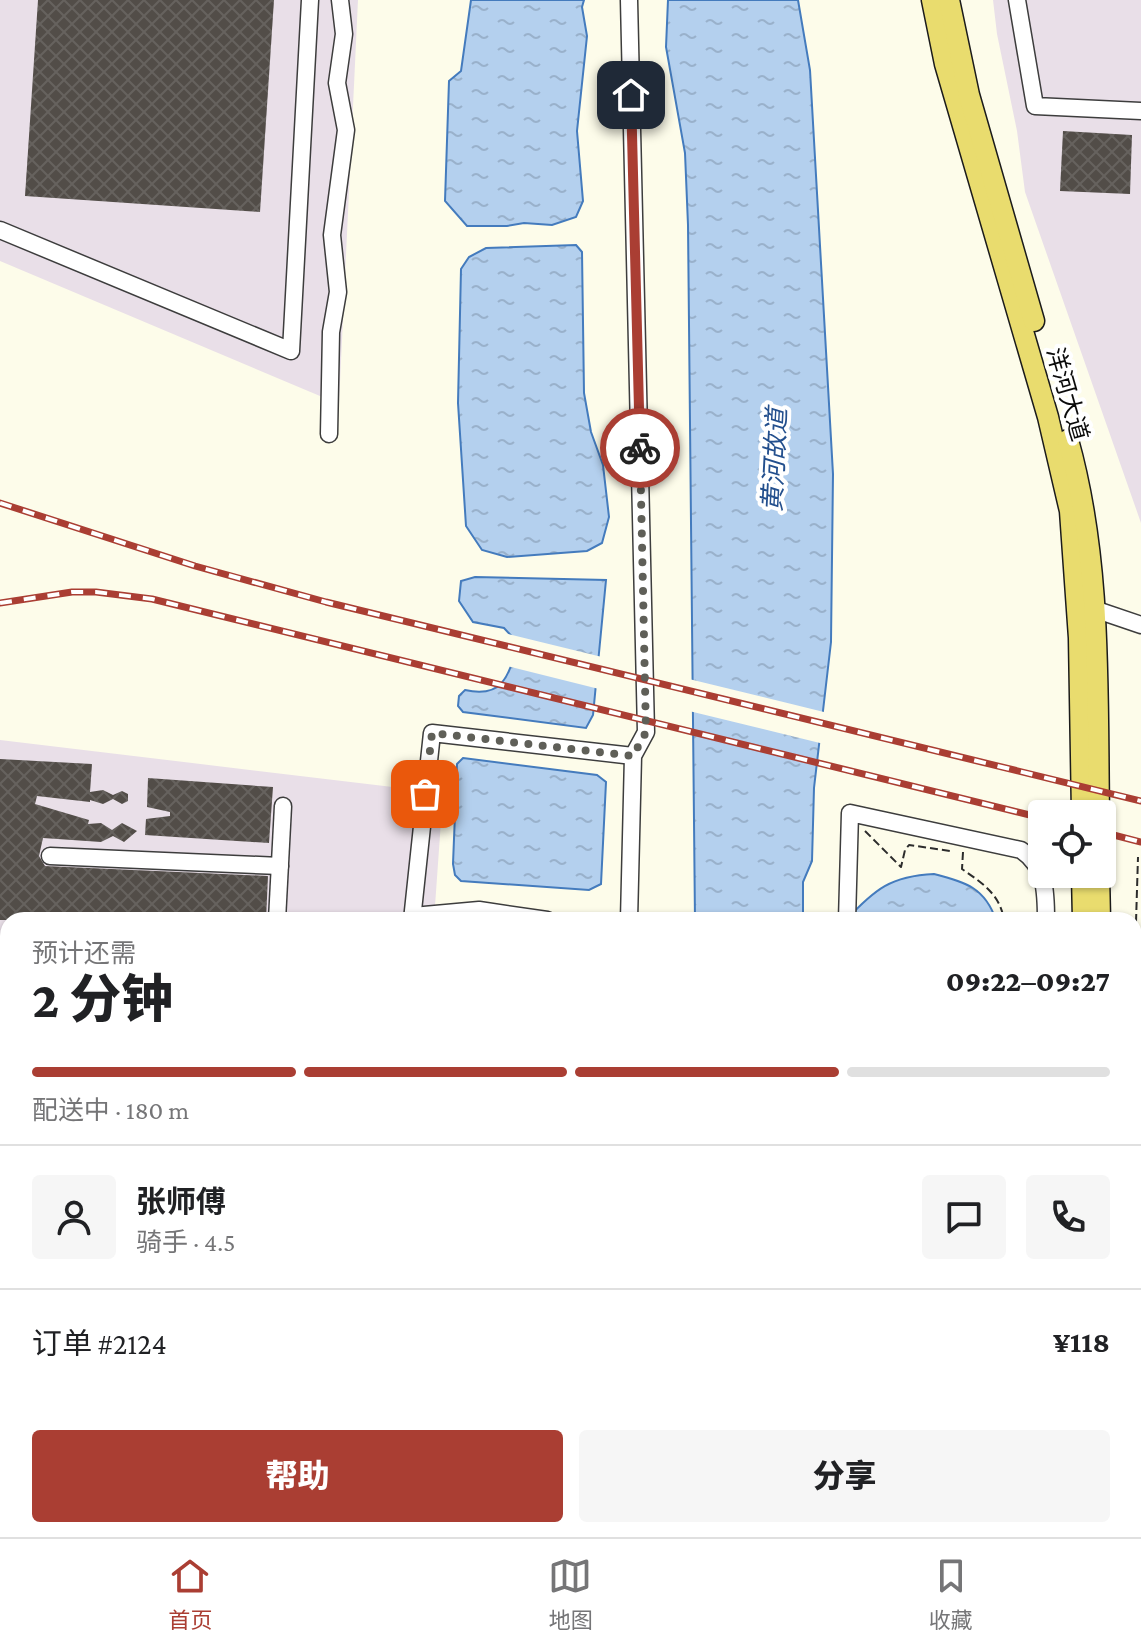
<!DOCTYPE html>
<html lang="zh">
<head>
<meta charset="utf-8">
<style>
	body { margin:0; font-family:"Crimson Pro","Noto Sans SC",serif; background:#f6f6f6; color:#202124; height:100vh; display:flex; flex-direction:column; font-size:30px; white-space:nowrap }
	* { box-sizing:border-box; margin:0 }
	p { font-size:26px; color:#757577 }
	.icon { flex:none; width:44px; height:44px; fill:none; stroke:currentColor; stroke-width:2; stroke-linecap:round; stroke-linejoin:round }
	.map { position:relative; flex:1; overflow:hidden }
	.drawer { position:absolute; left:0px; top:912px; width:1142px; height:626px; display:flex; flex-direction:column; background:#fff; border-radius:24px 24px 0 0; box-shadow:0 2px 6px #0004 }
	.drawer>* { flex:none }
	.controls { position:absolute; left:1028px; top:800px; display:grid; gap:16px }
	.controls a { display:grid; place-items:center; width:88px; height:88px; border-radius:8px; background:#fff; box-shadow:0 2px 6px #0004; font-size:40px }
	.pin { position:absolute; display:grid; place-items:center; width:68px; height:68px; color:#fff; margin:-34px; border-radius:16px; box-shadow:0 4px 12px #0006 }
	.courier { position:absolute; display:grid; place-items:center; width:80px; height:80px; margin:-40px; border:6px solid #aa3e33; border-radius:50%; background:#fff; color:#222; box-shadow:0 2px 10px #0007 }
	.overview em { font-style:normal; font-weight:800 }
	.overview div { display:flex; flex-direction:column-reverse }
	.overview { display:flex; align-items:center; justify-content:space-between; height:136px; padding:0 32px }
	h1 { font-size:52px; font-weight:800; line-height:60px }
	.bar { display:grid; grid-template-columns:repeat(4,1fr); gap:12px 8px; align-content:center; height:96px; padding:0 32px }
	.bar i { height:10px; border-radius:6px; background:#e0e0e0 }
	.bar .on { background:#aa3e33 }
	.bar p { grid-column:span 4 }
	.line { display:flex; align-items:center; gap:20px; padding:0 32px; border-top:2px solid #e0e0e0 }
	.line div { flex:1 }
	.round { display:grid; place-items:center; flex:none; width:84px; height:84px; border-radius:8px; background:#f6f6f6 }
	.primary-button { display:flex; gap:16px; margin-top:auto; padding:16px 32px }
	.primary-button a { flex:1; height:92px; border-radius:8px; background:#aa3e33; color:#fff; font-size:32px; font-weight:800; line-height:92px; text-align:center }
	.primary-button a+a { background:#f6f6f6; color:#202124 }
	.dock { display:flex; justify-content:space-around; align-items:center; height:112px; border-top:2px solid #e0e0e0; background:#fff; font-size:22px; color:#757577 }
	.dock a { display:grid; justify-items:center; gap:4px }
	.dock .on { color:#aa3e33 }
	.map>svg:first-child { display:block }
	.industrial { fill:#e9dfe8 }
	.water { fill:url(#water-ripples); stroke:#447bbd; stroke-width:2 }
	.pier { fill:#fdfcea }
	.building { fill:url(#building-cross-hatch) }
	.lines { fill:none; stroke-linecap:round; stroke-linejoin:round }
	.minor-casing { stroke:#3d3d3d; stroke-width:19 }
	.major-casing { stroke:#1b1b1b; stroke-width:23 }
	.path { stroke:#2c2c2c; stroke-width:2; stroke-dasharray:8 4; stroke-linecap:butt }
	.minor { stroke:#fff; stroke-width:16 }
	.major { stroke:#e9dc6e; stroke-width:20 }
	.rail-casing { stroke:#aa3e33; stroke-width:7 }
	.rail { stroke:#fff; stroke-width:4; stroke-dasharray:12; stroke-linecap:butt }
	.done { stroke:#5f5f58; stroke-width:8; stroke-dasharray:0 14.4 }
	.route { stroke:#aa3e33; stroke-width:10 }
	.labels { text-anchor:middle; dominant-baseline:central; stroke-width:8; stroke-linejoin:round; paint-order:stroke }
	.street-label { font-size:24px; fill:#0a0a0a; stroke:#fff }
	.water-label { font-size:26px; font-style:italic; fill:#234f8d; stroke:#fff }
</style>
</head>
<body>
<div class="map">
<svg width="1141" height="1537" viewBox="0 0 1141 1537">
	<defs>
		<pattern id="water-ripples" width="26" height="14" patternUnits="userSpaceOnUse" patternTransform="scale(2)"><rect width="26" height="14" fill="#b4d0ee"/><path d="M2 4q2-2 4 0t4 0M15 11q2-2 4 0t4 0" fill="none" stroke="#99b1cb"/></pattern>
		<pattern id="building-cross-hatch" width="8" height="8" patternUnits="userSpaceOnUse" patternTransform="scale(2)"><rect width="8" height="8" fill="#524d48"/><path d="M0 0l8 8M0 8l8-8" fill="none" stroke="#66625e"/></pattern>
	</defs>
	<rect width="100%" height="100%" fill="#fdfcea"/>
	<g class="industrial">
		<path d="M0 0H358L339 404 0 261Z"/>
		<path d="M993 0H1141V523L1025 192 1017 131 997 34Z"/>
		<path d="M0 740 443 793 434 920H8V1530H388V1537H0Z"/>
	</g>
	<g class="water">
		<path d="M471 0H584L582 7 587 36 577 131 583 201 576 217 552 225 524 223 507 226H467L445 201 449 81 461 71Z"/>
		<path d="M668 0H798L810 70 833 474 831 642 814 788 812 861 803 882V920H695L688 225 685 153 666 47Z"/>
		<path d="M576 245 582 252 584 393 591 432 603 465 609 517 602 543 587 551 507 557 482 550 466 526 458 403 461 269 469 257 486 248Z"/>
		<path d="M475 577 606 580 593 715 586 728 463 712 458 706 459 696 465 690C504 699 509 674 518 643L504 628 473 622 459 601 461 581Z"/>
		<path d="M463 758 597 775 606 782 601 884 589 890 461 881 455 875 453 864 457 764Z"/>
		<path d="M934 874C966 882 985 888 996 920H846C875 889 891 876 934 874Z"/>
		<path d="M395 1530H494L491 1537H397Z"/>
		<path d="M584 1530H786V1537H589Z"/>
	</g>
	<g class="pier">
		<path d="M504 633 602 657 599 689 507 666 513 644Z"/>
		<path d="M689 679 828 713 824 744 689 711Z"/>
	</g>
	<g class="building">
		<path d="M38 0H274L260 212 25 196Z"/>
		<path d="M1063 131 1132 135 1130 194 1060 191Z"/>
		<path d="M0 759 92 764 90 792 103 790 113 795 122 791 128 794V801L122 804 113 799 103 804 90 800V802L37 796 35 804 89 820 88 824 101 823 112 830 122 823 137 831 124 842 113 836 101 842 43 838 39 856 45 866 268 876 266 920H0Z"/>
		<path d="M148 778 273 787 269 843 145 835 146 819 170 816V812L147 807Z"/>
	</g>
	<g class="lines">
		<defs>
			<g id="minor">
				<path d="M1017 0 1035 106 1141 111"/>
				<path d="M0 230 291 351 310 0"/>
				<path d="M329 434 331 332 338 292 332 235 346 130 337 83 344 34 340 0"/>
				<path d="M1094 609 1141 625"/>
				<path d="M50 856 280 866"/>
				<path d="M413 916 479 910 547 920"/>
				<path d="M277 920 283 806"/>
				<path d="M412 920 432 733 633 756"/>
				<path d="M629 920 633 756 646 732 629 0"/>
				<path d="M847 920 850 813 1021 850C1046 867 1046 892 1046 920"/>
				<path d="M1134 939H1137"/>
				<path d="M0 957 8 958"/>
				<path d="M1134 1056 1141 1055"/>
				<path d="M0 1171 8 999"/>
				<path d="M0 1247H8"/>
				<path d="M0 1450H8"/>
				<path d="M951 1530V1537"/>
				<path d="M990 1530 991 1537"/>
				<path d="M1052 1530V1537"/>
				<path d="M247 1537V1530"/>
				<path d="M322 1537 323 1530"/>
				<path d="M369 1537 370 1530"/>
				<path d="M532 1537 533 1530"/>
				<path d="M826 1537V1530"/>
			</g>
			<g id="major">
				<path d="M932 0 945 64 1048 417 1070 511 1079 638 1082 814"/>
				<path d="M949 0 969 95 1034 321"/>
				<path d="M1068 440C1102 561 1097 690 1099 814"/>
				<path d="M1082 874 1083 920"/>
				<path d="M1099 874 1100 920"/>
				<path d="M1088 1530V1537"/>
				<path d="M1109 1530V1537"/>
			</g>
		</defs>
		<use href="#minor" class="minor-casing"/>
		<use href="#major" class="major-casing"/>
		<g class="path">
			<path d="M865 831 901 867 905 850 909 845 950 851"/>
			<path d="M963 852 962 869C982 883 1000 894 1004 920"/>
			<path d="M1136 922 1138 857"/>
			<path d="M1137 953 1140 1038"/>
			<path d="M1141 1069V1083"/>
			<path d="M766 1537 768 1530"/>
		</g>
		<use href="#minor" class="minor"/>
		<use href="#major" class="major"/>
		<defs>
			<g id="rail">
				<path d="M0 503 195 566 326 602 1141 801"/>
				<path d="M0 603 72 592H96L152 599 1042 818"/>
				<path d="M1102 832 1141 842"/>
			</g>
		</defs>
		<use href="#rail" class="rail-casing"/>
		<use href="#rail" class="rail"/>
	</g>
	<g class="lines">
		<path class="done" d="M425 794 432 733 633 756 646 732 640 448"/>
		<path class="route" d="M631 95 640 448"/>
	</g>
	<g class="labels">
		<g class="street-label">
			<text transform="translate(1068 394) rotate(74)">洋河大道</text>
		</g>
		<g class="water-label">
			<text transform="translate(775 460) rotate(-87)">黄河故道</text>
		</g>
	</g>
</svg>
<div class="controls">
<a><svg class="icon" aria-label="locate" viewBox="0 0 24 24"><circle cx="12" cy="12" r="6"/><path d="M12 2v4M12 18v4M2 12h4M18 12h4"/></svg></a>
</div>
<div class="pin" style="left:425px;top:794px;background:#ea580c"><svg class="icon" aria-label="bag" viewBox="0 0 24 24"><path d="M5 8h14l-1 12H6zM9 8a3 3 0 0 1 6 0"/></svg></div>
<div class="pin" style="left:631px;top:95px;background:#1f2937"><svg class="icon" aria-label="home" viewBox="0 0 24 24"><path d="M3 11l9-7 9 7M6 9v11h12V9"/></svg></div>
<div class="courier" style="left:640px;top:448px"><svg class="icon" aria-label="bike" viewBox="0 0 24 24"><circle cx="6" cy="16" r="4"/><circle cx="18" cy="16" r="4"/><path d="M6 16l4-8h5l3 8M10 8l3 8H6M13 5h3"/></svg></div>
<section class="drawer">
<div class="overview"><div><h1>2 分钟</h1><p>预计还需</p></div><em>09:22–09:27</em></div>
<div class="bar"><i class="on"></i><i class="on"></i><i class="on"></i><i></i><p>配送中 · 180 m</p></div>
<div class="line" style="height:144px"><a class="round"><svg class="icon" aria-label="person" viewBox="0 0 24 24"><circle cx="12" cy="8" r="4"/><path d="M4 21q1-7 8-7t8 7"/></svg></a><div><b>张师傅</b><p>骑手 · 4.5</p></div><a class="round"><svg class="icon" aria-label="chat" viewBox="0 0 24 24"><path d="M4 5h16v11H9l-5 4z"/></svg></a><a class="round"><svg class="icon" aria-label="phone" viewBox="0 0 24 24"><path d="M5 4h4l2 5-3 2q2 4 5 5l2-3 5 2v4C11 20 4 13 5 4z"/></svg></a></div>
<div class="line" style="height:104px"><div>订单 #2124</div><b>¥118</b></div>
<div class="primary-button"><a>帮助</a><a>分享</a></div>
</section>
</div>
<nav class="dock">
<a class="on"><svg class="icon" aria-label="home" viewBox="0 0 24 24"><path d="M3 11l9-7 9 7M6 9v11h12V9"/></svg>首页</a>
<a><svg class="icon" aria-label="map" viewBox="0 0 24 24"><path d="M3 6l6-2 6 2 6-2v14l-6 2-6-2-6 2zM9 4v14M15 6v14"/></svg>地图</a>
<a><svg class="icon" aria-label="saved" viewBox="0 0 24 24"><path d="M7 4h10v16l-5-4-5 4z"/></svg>收藏</a>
</nav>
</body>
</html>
